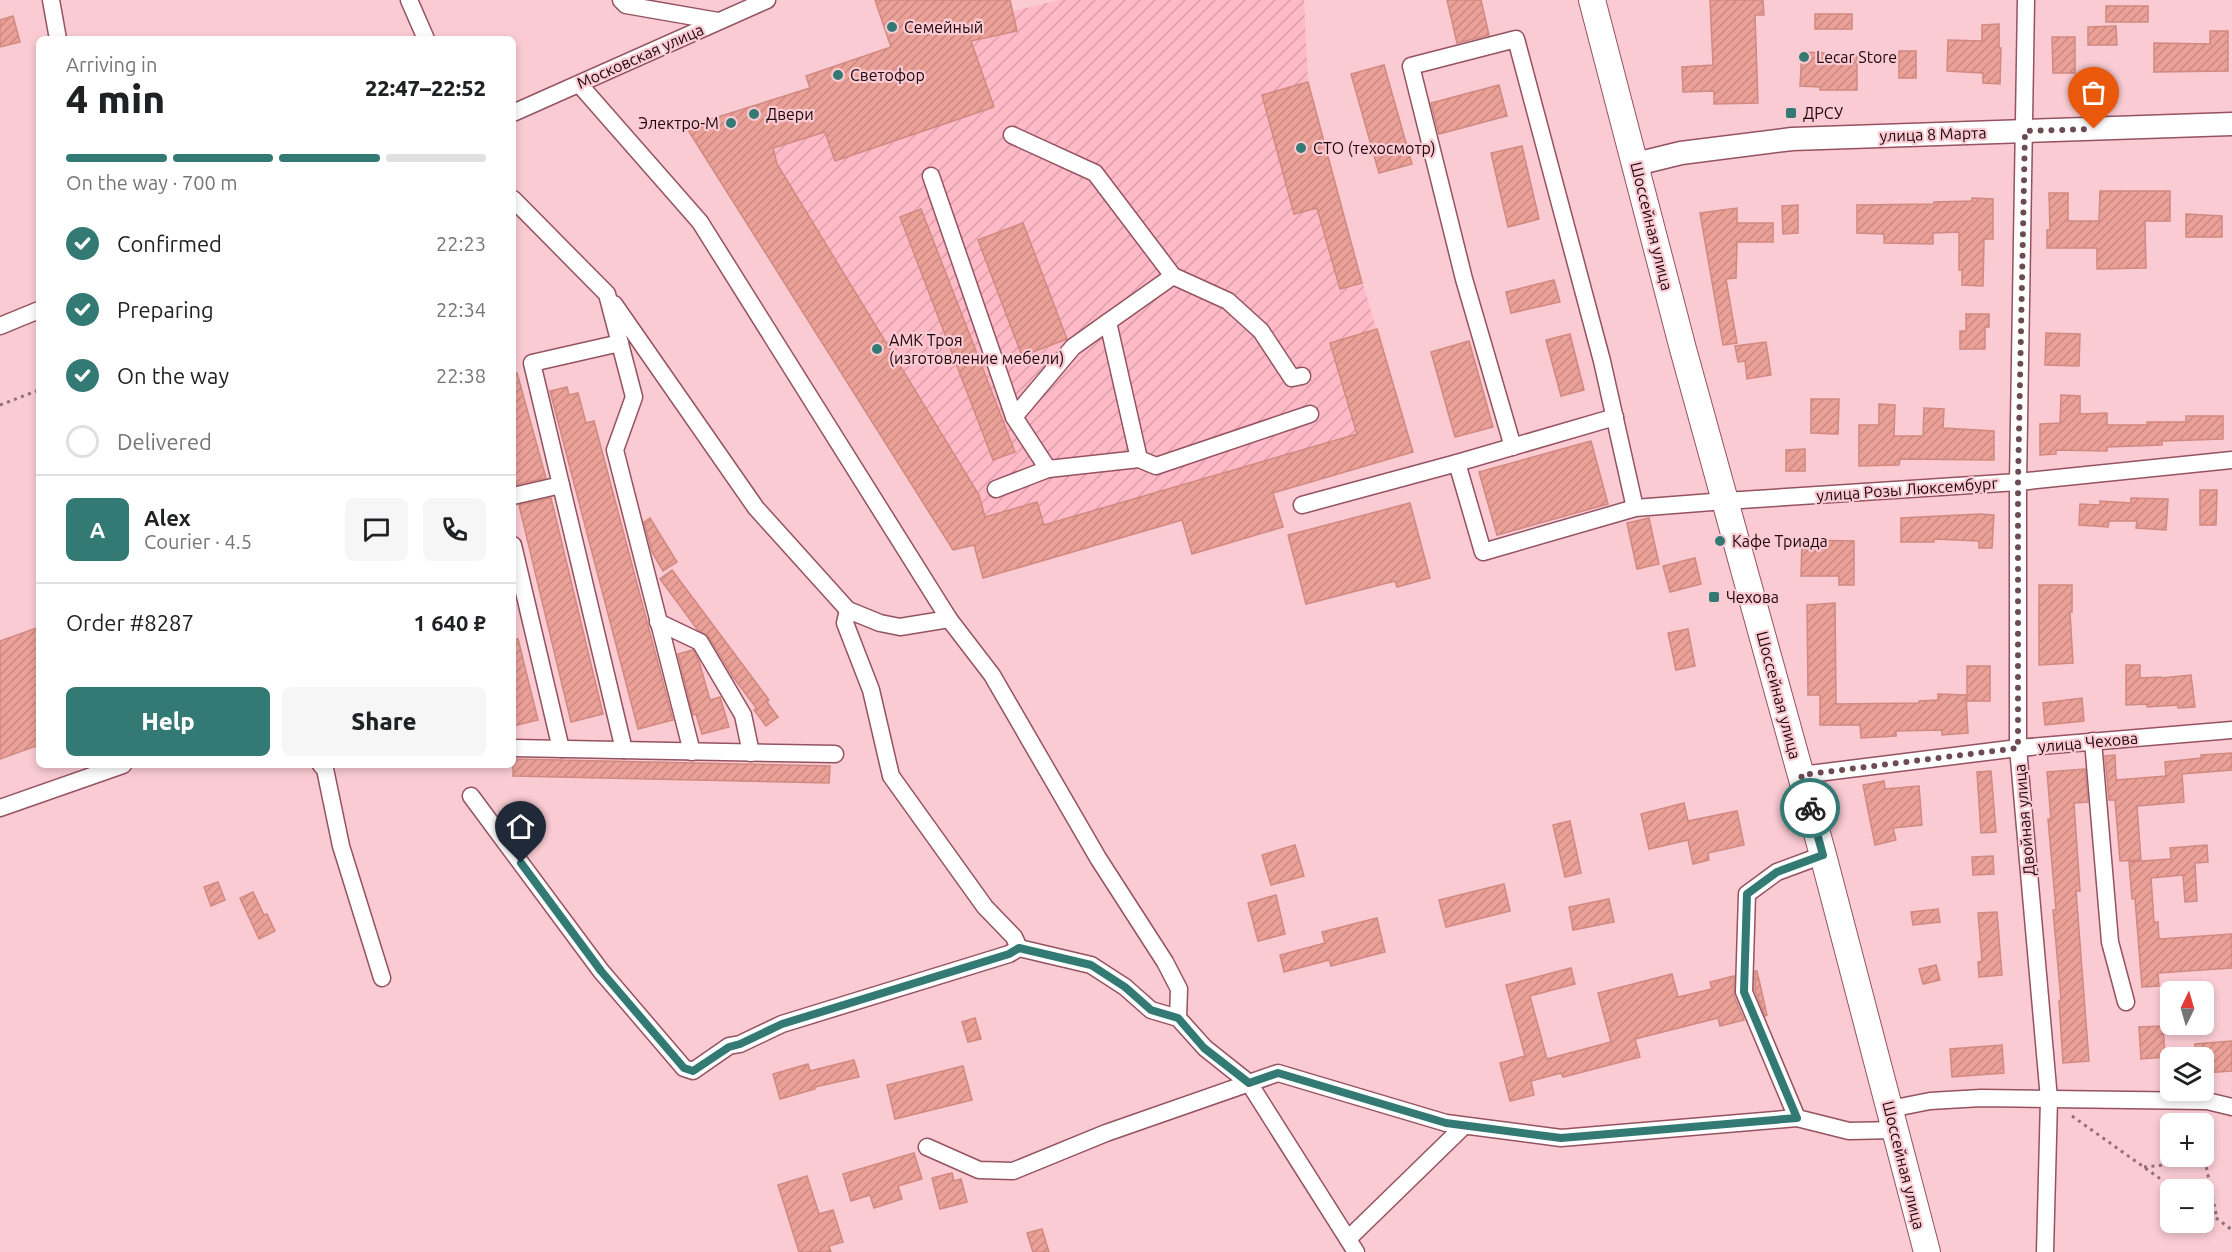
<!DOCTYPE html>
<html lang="en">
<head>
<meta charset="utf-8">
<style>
	body { margin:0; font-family:Ubuntu,sans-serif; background:#f6f6f6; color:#202124; height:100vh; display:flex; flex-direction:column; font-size:22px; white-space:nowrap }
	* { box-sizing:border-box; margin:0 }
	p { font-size:20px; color:#757577 }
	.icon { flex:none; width:33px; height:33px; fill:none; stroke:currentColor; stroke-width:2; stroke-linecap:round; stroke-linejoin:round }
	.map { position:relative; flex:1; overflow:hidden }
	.side { position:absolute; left:36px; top:36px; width:480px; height:732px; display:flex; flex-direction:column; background:#fff; border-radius:9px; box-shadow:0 3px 9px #0003 }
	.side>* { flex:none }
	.needle { width:39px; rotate:5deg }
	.tools { position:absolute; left:2160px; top:981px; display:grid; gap:12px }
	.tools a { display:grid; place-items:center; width:54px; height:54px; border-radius:9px; background:#fff; box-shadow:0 3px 9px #0003; font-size:30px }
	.pin { position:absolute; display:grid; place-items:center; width:51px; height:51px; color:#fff; margin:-62px -26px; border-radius:50% 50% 50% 0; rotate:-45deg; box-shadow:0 0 6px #0007 }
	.pin .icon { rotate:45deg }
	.courier { position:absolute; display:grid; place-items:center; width:60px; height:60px; margin:-30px; border:4px solid #327a73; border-radius:50%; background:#fff; color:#222; box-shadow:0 2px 8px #0007 }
	.headline em { font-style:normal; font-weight:800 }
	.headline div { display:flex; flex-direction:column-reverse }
	.headline { display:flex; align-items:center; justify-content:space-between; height:102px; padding:0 30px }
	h1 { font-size:39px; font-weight:800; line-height:45px }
	.bar { display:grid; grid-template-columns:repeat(4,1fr); gap:9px 6px; align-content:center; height:72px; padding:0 30px }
	.bar i { height:8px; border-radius:4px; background:#e0e0e0 }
	.bar .on { background:#327a73 }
	.bar p { grid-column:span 4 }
	.line { display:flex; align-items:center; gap:15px; padding:0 30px; border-top:2px solid #e0e0e0 }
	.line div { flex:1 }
	.round { display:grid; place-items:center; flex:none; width:63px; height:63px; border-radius:9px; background:#f6f6f6 }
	ol { padding:0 30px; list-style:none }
	li { display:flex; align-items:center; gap:18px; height:66px }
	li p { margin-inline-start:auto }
	li .icon { padding:6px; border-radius:50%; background:#327a73; color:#fff; stroke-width:4 }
	li:last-child { color:#757577 }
	li i { width:33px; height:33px; border:3px solid #e0e0e0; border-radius:50% }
	.button { display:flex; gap:12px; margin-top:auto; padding:12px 30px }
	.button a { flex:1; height:69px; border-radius:9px; background:#327a73; color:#fff; font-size:24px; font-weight:800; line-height:69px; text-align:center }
	.button a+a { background:#f6f6f6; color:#202124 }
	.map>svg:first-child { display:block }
	.industrial { fill:url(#industrial-furrows) }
	.building { fill:url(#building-hatch); stroke:#d18980; stroke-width:1.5 }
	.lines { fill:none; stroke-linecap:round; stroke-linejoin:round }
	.minor-casing { stroke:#955260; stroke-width:19 }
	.major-casing { stroke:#955260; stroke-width:25 }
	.highway-casing { stroke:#955260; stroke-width:28 }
	.path { stroke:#926e75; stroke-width:3; stroke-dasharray:3 4.5; stroke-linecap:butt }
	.minor { stroke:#fff; stroke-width:16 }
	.major { stroke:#fff; stroke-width:22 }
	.highway { stroke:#fff; stroke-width:26 }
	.done { stroke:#6c4b52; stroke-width:6; stroke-dasharray:0 10.8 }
	.route { stroke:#327a73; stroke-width:8 }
	.poi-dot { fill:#327a73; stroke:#facbd3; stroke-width:2 }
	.labels { text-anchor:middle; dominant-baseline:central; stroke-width:4.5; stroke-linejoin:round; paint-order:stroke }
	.poi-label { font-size:16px; fill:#1f060c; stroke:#facbd3; text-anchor:start }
	.street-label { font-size:16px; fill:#1f060c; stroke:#facbd3 }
</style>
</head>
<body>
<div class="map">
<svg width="2232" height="1252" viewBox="0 0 2232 1252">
	<defs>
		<pattern id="industrial-furrows" width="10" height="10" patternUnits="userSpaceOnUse" patternTransform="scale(1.5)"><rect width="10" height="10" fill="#febac6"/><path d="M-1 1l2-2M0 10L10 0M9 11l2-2" fill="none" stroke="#d99ea9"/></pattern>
		<pattern id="building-hatch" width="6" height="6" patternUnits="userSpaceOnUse" patternTransform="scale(1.5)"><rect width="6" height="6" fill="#eba198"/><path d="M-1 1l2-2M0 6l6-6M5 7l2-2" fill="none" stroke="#c98982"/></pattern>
	</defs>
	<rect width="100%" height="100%" fill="#facbd3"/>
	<path class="industrial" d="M1060 0H1304L1308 82 1341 210 1413 452 983 578 974 546 953 550 686 127 799 91 813 136 824 130 835 161 993 107 964 22 993 36 1017 31 1013 11Z"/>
	<g class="building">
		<path d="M875 0H1010L1017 31 971 41 994 107 835 161 825 132 773 148 777 164 979 495 985 517 1037 502 1044 525 1357 434 1330 343 1377 329 1413 452 1273 493 1283 527 1192 554 1182 520 983 578 974 545 953 550 686 127 810 88 806 76 891 47Z"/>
		<path d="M1447 0H1481L1489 35 1457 43Z"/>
		<path d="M1710 0H1763L1764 15H1755L1758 103 1714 104V91L1683 92 1682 67 1713 65Z"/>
		<rect x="2106" y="6" width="42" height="16"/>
		<rect x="1815" y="14" width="37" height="15"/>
		<path d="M13 16 20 42 0 47V20Z"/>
		<path d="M1999 24V48H2001L2000 84 1983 83V73L1947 71 1948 40 1982 41V25Z"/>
		<path d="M2116 26 2117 45H2088V27Z"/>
		<path d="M2210 31H2228V71L2154 72V43L2210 44Z"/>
		<path d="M2052 37H2075V73H2053Z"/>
		<rect x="1899" y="51" width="17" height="27"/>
		<path d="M1802 52 1824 53V56H1857V90H1820V87L1800 86Z"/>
		<path d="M1384 65 1412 164 1379 173 1351 74Z"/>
		<path d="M1308 82 1362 283 1340 289 1317 208 1294 214 1262 95Z"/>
		<path d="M1499 85 1507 116 1439 134 1431 103Z"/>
		<path d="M1522 146 1539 219 1508 227 1491 153Z"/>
		<path d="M2100 191H2170V221H2145L2146 268 2097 269V248H2047V230H2050L2049 193H2068V221H2099Z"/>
		<path d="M1972 198 1993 199V239H1984L1983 286 1962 285V270H1959V232L1933 233V244L1884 243V234L1857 233V205L1934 204V202L1972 201Z"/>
		<path d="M1798 205V233L1783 234 1782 206Z"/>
		<path d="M1737 208V223H1773V242H1737L1736 278 1726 279 1737 343 1723 345 1700 213Z"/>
		<path d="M921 209 1015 452 993 460 900 217Z"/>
		<path d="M2186 214 2222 216V237H2186Z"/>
		<path d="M1023 223 1067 339 1022 356 978 240Z"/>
		<path d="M1554 280 1560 302 1511 313 1506 292Z"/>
		<path d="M1966 314H1989V327H1985V349H1960V331H1966Z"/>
		<path d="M2046 333 2080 334 2079 366 2045 365Z"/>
		<path d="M1570 334 1584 390 1561 396 1546 340Z"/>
		<path d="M1469 341 1493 427 1455 437 1431 352Z"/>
		<path d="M1766 342 1771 375 1747 379 1745 361 1738 362 1735 346Z"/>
		<path d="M517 373 546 478 514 485 513 374Z"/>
		<path d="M567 387 569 395 578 393 586 423 594 421 673 720 638 729 550 391Z"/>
		<path d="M2061 395 2080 396V414L2107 413V425H2147V422H2186V416H2223V439L2162 441V445L2107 447V451L2056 450V454L2040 455V424L2060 423Z"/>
		<path d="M1811 399H1839L1838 434 1811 433Z"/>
		<path d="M1879 404 1895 405 1894 436H1923L1924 408 1944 409 1943 428 1994 431V460L1900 459 1899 465 1859 466V425H1879Z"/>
		<path d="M1591 441 1608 504 1497 535 1479 472Z"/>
		<path d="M1805 449V471H1786V450Z"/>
		<path d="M2200 490H2217L2216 525H2200Z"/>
		<path d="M551 498 603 714 571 722 519 505Z"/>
		<path d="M2131 498 2168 499 2166 530 2136 528 2137 521H2109L2108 527 2079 525 2080 504 2100 505V501L2131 503Z"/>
		<path d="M1410 503 1430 578 1397 587 1395 581 1306 604 1288 535Z"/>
		<path d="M1980 514 1994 515 1992 548H1979V541L1934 539V542H1901V518Z"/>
		<path d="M650 518 677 562 663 571 652 552 644 522Z"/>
		<path d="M1649 518 1659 564 1637 569 1627 523Z"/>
		<path d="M1802 540 1854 541V585H1839V576H1801Z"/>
		<path d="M1695 558 1701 584 1670 592 1663 566Z"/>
		<path d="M672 570 769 700 767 702 778 717 766 726 754 710 757 709 733 677 709 637 697 629 660 579Z"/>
		<path d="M2039 585H2072V612H2070L2073 663 2039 665Z"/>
		<path d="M1835 603 1836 704 1919 703V701L1938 700V694L1966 695 1968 733 1942 735V730L1896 731V736L1861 738 1860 725H1820V695H1808L1807 605Z"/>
		<path d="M39 627V745L0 759V641Z"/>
		<path d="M1688 629 1695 666 1676 670 1668 633Z"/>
		<path d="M518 639 538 720 513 726V640Z"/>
		<path d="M693 650 699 661 710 700 720 697 729 727 702 734 696 714 693 715 678 654Z"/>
		<path d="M2126 665H2140V678L2161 677V678L2191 675 2195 707 2178 708V705L2147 707V704L2126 705Z"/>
		<rect x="1967" y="666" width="23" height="35"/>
		<path d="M2082 698 2084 721 2045 725 2043 703Z"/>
		<path d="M2232 753V770L2182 774 2184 802 2137 806 2141 860 2120 861 2115 800H2109L2105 756 2115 755 2116 780 2166 776 2165 762 2201 758V755Z"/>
		<path d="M513 759 830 766 829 783 513 776Z"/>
		<path d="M2085 769 2088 802 2074 803 2080 891H2076L2089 1061 2063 1063 2059 1001 2061 1000 2053 910H2056L2048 819H2051L2047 772Z"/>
		<path d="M1991 771 1996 832 1981 833 1977 772Z"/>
		<path d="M1884 781 1885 789 1919 786 1922 825 1893 828 1896 840 1875 845 1863 785Z"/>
		<path d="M1684 803 1688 821 1737 811 1744 845 1708 853 1709 860 1693 864 1688 840 1649 849 1641 814Z"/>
		<path d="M1570 821 1581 873 1565 877 1553 825Z"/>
		<path d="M1295 845 1304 876 1271 885 1262 855Z"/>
		<path d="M2207 845 2208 862 2195 863 2197 901 2185 902 2183 875 2151 878 2154 922H2158L2159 939 2232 934V968L2158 973 2159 986 2142 987 2135 899H2132L2129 862 2171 859 2170 848Z"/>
		<path d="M1993 856 1994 874 1973 875 1972 857Z"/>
		<path d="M218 882 225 900 211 906 204 887Z"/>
		<path d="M1504 884 1510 911 1446 927 1439 900Z"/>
		<path d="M253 892 264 915 267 914 275 931 259 939 240 898Z"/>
		<path d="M1276 895 1285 934 1258 941 1248 903Z"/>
		<path d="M1609 899 1614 922 1573 930 1569 907Z"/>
		<path d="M1938 909 1940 922 1913 925 1911 912Z"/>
		<path d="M1997 912 2002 975 1979 977 1978 962 1982 961 1978 913Z"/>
		<path d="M1377 918 1385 952 1331 966 1329 960 1284 972 1280 955 1325 943 1322 932Z"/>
		<path d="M1936 965 1940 980 1923 984 1919 969Z"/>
		<path d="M1571 968 1575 984 1530 996 1547 1059 1611 1042 1598 993 1672 974 1678 997 1712 989 1710 982 1734 976V996L1744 1020 1720 1026 1718 1018 1635 1039 1640 1057 1563 1077 1561 1073 1531 1081 1534 1095 1510 1101 1500 1063 1525 1056 1506 985Z"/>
		<path d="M1755 971H1757L1767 1015 1765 1016 1755 990Z"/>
		<path d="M975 1018 981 1039 968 1042 962 1022Z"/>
		<path d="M2163 1026 2165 1057 2141 1059 2139 1027Z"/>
		<path d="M2232 1041V1071L2204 1073V1058H2196L2195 1044Z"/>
		<path d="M2002 1045 2004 1073 1952 1077 1950 1049Z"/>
		<path d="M854 1060 859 1077 815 1087V1089L780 1099 773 1074 808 1064 810 1071Z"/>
		<path d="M963 1066 972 1100 895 1119 887 1085Z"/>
		<path d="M914 1153 922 1179 898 1186 902 1199 874 1208 870 1195 851 1201 843 1174Z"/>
		<path d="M952 1173 954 1181 961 1179 967 1202 940 1209 932 1178Z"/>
		<path d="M807 1176 819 1214 833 1210 843 1242 829 1246 831 1252H799L778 1185Z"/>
		<path d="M1042 1229 1049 1252H1033L1027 1233Z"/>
	</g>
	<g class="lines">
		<defs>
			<g id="minor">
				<path d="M51 0 58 39"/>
				<path d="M409 0 426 39"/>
				<path d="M621 0 626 5 718 21"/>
				<path d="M2026 0 2018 482V748L2049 1099 2045 1252"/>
				<path d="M579 84 700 222 949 619 992 675 1098 858 1165 962 1179 989 1178 1018"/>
				<path d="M513 113 767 0"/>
				<path d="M1012 135 1095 173 1173 276 1228 301 1261 331 1292 378 1302 376"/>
				<path d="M931 176 1014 417 1048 469"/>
				<path d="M513 199 607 294 634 397 615 450 692 752"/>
				<path d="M614 304 756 508 848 610 880 623 900 627 949 619"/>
				<path d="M0 326 39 310"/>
				<path d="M620 343 532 363 624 750"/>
				<path d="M1014 417 1073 347 1108 322"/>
				<path d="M1513 447 1464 279 1411 66 1516 39 1602 361 1635 508"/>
				<path d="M1139 459 1108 322 1173 276"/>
				<path d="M1457 463 1483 552 1635 508 1725 501 2018 482 2232 460"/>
				<path d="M996 489 1048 469 1139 459 1156 466 1310 414"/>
				<path d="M513 496 561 485"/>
				<path d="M1302 505 1457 463 1615 417"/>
				<path d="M513 545 561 749"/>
				<path d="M848 610 845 623 871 690 891 776 985 907 1014 937 1019 948"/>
				<path d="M658 622 700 642 743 715 751 753"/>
				<path d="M2093 741 2110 942 2126 1002"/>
				<path d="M513 748 835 754"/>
				<path d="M321 765 325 769 341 846 382 978"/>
				<path d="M1801 775 2018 748 2232 730"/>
				<path d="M471 796 601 971 684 1068 693 1071 729 1046 740 1044 782 1024 1009 954 1019 948 1091 965 1125 987 1151 1010 1178 1018 1205 1048 1249 1083 1356 1252"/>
				<path d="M0 808 123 765"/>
				<path d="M1890 1109 1930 1101 1981 1098 2207 1101 2232 1107"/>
				<path d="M1797 1118 1744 992 1747 894 1777 872 1823 855"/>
				<path d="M927 1147 979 1170 1013 1171 1106 1133 1278 1073 1446 1123 1561 1138 1797 1118 1849 1131 1896 1130"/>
				<path d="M1348 1239 1464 1126"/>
			</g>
			<path id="major" d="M1636 164 1681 153 1792 139 2232 124"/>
			<path id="highway" d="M1592 0 1683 349 1823 855 1927 1252"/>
		</defs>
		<use href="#minor" class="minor-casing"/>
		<use href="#major" class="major-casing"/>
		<use href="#highway" class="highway-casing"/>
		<g class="path">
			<path d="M0 405 39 390"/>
			<path d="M2072 1116 2176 1190"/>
			<path d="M2144 1167 2205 1161 2217 1219"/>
			<path d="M2204 1209 2232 1230"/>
		</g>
		<use href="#minor" class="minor"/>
		<use href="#major" class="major"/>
		<use href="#highway" class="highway"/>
	</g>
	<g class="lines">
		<path class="done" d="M1810 808 1801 775 2018 748V482L2025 131 2094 129"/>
		<path class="route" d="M521 863 601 971 684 1068 693 1071 729 1047 740 1044 782 1024 1009 954 1019 948 1091 965 1125 987 1151 1010 1178 1018 1204 1048 1249 1083 1278 1073 1446 1123 1561 1138 1797 1118 1744 992 1747 894 1777 872 1823 855 1810 808"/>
	</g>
	<g class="poi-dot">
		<circle cx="892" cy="27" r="6"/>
		<circle cx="1804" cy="57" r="6"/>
		<circle cx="838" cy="75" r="6"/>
		<rect x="1785" y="107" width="12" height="12" rx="3"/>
		<circle cx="754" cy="114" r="6"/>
		<circle cx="731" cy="123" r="6"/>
		<circle cx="1301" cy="148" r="6"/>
		<circle cx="877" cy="349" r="6"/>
		<circle cx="1720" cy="541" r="6"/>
		<rect x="1708" y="591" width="12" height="12" rx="3"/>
	</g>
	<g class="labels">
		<g class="poi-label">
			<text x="904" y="27">Семейный</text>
			<text x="1816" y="57">Lecar Store</text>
			<text x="850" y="75">Светофор</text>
			<text x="1803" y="113">ДРСУ</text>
			<text x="766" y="114">Двери</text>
			<text x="719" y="123" text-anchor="end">Электро-М</text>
			<text x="1313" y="148">СТО (техосмотр)</text>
			<text x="889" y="340">АМК Троя<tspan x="889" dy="18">(изготовление мебели)</tspan></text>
			<text x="1732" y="541">Кафе Триада</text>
			<text x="1726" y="597">Чехова</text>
		</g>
		<g class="street-label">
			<text transform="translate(640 56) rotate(-24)">Московская улица</text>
			<text transform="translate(1933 134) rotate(-2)">улица 8 Марта</text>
			<text transform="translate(1652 226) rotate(76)">Шоссейная улица</text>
			<text transform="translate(1907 489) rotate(-4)">улица Розы Люксембург</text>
			<text transform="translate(1779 695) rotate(75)">Шоссейная улица</text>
			<text transform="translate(2088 742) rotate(-5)">улица Чехова</text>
			<text transform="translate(2024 820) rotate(-95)">Двойная улица</text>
			<text transform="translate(1904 1165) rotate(76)">Шоссейная улица</text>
		</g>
	</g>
</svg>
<div class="tools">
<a><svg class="needle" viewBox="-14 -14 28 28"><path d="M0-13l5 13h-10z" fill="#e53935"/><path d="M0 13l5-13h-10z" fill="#757577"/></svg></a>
<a><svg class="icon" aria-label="layers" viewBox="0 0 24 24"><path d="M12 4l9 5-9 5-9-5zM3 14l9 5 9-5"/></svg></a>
<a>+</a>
<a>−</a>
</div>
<div class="pin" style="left:2094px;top:129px;background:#ea580c"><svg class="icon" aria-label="bag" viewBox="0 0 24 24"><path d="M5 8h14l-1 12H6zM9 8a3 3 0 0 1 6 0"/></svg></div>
<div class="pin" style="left:521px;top:863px;background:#1f2937"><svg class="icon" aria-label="home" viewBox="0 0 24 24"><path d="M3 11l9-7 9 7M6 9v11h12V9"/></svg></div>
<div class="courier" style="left:1810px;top:808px"><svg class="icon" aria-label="bike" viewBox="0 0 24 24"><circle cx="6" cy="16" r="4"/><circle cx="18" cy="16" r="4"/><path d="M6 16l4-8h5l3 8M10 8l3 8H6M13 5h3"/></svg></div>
<section class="side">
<div class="headline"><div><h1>4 min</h1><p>Arriving in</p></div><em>22:47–22:52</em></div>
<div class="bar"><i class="on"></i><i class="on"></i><i class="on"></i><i></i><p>On the way · 700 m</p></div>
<ol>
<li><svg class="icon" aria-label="check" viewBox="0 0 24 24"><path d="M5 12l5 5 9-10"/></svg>Confirmed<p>22:23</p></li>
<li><svg class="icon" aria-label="check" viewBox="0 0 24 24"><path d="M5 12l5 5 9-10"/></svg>Preparing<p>22:34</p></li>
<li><svg class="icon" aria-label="check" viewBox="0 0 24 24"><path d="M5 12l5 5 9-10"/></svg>On the way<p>22:38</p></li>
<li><i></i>Delivered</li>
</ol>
<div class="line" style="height:108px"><b class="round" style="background:#327a73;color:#fff">A</b><div><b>Alex</b><p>Courier · 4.5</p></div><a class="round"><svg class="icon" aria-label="chat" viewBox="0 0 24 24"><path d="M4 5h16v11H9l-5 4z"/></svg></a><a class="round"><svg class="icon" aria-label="phone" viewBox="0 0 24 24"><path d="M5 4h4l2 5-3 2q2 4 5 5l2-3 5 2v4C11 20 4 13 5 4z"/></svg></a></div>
<div class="line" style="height:78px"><div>Order #8287</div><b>1 640 ₽</b></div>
<div class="button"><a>Help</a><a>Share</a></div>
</section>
</div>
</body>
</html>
